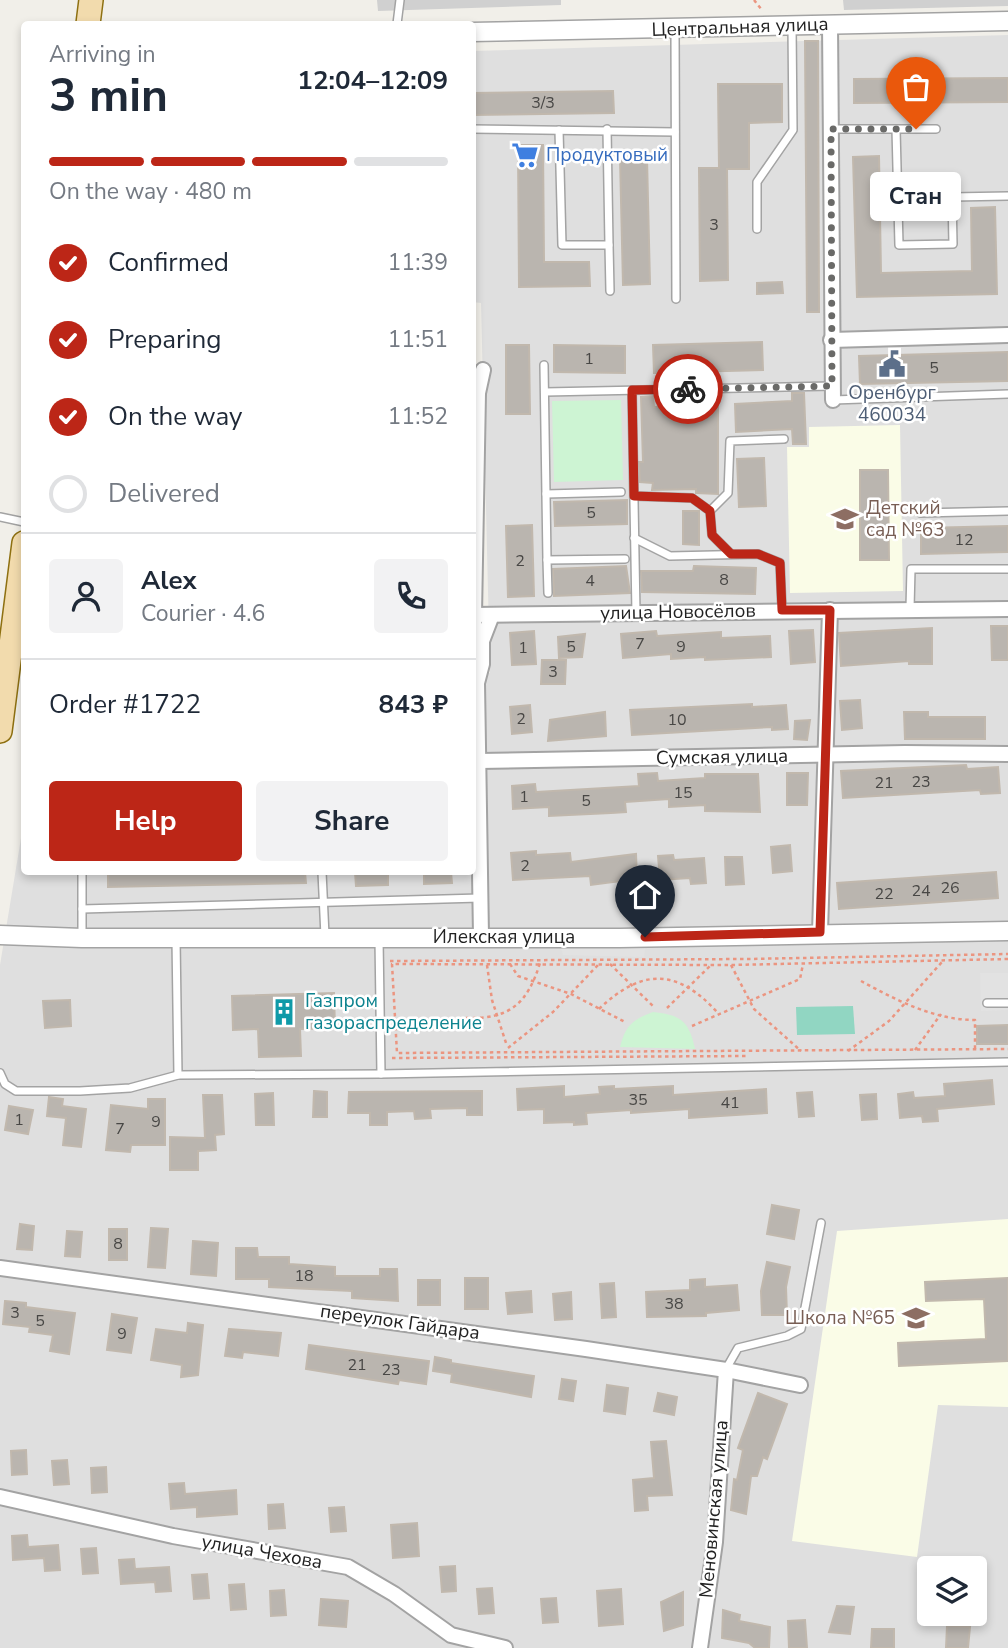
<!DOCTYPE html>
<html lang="en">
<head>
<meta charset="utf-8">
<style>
	body { margin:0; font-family:"Nunito Sans",sans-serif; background:#f2f2f3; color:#1f2937; height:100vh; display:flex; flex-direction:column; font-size:26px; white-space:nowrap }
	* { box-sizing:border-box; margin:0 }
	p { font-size:23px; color:#747a83 }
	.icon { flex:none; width:38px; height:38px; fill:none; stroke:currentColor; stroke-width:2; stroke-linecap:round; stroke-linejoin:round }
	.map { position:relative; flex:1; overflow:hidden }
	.sheet { position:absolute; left:21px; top:21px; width:455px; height:854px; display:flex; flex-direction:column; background:#fff; border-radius:7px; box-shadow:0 4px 10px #0003 }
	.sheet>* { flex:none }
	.fabs { position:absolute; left:917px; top:1556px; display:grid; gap:14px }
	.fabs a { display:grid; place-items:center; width:70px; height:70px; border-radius:7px; background:#fff; box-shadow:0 4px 10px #0003; font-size:35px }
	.pin { position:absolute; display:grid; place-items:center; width:60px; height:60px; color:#fff; margin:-72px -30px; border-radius:50% 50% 50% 0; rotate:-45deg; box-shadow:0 0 7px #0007 }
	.pin .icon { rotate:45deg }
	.courier { position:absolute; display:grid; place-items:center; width:70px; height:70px; margin:-35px; border:5px solid #bc2617; border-radius:50%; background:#fff; color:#222; box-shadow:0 2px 9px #0007 }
	.bubble { position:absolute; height:49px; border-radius:7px; background:#fff; box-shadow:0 4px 10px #0003; font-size:23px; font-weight:700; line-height:49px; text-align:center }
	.head em { font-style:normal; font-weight:700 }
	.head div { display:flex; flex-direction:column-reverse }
	.head { display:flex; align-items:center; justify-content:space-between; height:119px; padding:0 28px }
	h1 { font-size:46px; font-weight:700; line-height:52px }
	.bar { display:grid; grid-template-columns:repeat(4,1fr); gap:10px 7px; align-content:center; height:84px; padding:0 28px }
	.bar i { height:9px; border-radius:5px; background:#e0e1e3 }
	.bar .selected { background:#bc2617 }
	.bar p { grid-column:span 4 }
	.line { display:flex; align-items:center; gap:18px; padding:0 28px; border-top:2px solid #e0e1e3 }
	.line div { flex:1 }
	.round { display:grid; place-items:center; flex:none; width:74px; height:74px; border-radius:7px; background:#f2f2f3 }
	ol { padding:0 28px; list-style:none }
	li { display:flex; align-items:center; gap:21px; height:77px }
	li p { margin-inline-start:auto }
	li .icon { padding:7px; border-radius:50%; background:#bc2617; color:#fff; stroke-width:4 }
	li:last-child { color:#747a83 }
	li i { width:38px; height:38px; border:4px solid #e0e1e3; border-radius:50% }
	.action { display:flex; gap:14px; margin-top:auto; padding:14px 28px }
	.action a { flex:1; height:80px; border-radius:7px; background:#bc2617; color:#fff; font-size:28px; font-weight:700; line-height:80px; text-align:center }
	.action a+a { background:#f2f2f3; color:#1f2937 }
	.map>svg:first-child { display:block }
	.residential { fill:#dfdfdf; fill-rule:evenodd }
	.education { fill:#fafce7 }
	.religious { fill:#d0d0d0 }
	.park { fill:#cdf4d3 }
	.pitch { fill:#91d6c2 }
	.parking { fill:#e2e2e2 }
	.building { fill:#bab5af; stroke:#c1b8ad; stroke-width:2 }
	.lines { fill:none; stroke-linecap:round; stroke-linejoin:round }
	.service-casing { stroke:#a3a3a3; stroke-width:10 }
	.minor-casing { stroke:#a3a3a3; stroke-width:18 }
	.tertiary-casing { stroke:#a3a3a3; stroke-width:21 }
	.primary-casing { stroke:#8e7011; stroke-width:26 }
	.path { stroke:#eb9580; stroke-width:2.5; stroke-dasharray:3.5 3.5; stroke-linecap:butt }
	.service { stroke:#fff; stroke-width:7 }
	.minor { stroke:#fff; stroke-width:14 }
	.tertiary { stroke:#fff; stroke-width:18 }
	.primary { stroke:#f2dbad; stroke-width:23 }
	.done { stroke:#6a6a68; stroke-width:7; stroke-dasharray:0 12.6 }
	.route { stroke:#bc2617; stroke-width:9 }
	.labels { text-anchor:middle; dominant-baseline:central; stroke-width:5; stroke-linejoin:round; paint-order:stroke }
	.number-label { font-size:16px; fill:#484745 }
	.street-label { font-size:19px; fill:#222; stroke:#fff }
	.shop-label { font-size:19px; fill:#366cbe; stroke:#fff; text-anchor:start }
	.service-label { font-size:19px; fill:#4e5e75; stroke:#fff }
	.education-label { font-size:19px; fill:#785e54; stroke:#fff; text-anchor:start }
	.culture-label { font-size:19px; fill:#0d838f; stroke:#fff; text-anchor:start }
</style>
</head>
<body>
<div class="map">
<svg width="1008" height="1648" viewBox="0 0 1008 1648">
	<rect width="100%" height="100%" fill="#f1efe9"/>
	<path class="residential" d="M1008 35V1648H0V965L24 820V872H472L473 673H490L481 303 472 302 473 51ZM929 1568H975V1614H929Z"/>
	<g class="education">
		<path d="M900 425 903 591 790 593 787 447H809V427Z"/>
		<path d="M1008 1219V1407L938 1405 917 1557 792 1541 837 1231Z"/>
	</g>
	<g class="religious">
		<path d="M377 0H561V5L378 11Z"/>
		<path d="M843 0H1008V6L844 10Z"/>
	</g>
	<g class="park">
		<path d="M621 400 623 480 554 482 552 401Z"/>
		<path d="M653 1012C681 1015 689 1021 695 1049L620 1047C625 1026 633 1019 653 1012Z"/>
	</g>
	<path class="pitch" d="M853 1006 855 1034 797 1035 796 1007Z"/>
	<g class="parking">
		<path d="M646 944 644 957 563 955 560 945Z"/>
		<path d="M980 973H1008V1010L981 1011Z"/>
	</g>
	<g class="building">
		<path d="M805 41H818L819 312H807Z"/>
		<path d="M1008 78V102L854 103V79Z"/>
		<path d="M718 84H782V122L749 123V169H727L728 280 700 281 699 168H719Z"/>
		<path d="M613 91 614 113 472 115V93Z"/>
		<path d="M518 145H543L544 262H589L590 286 519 287Z"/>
		<path d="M879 156 881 273 972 271 971 208 995 207 997 294 857 297 853 157Z"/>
		<path d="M620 158H647L650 284 623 285Z"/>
		<path d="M782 282 783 293 757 294V283Z"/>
		<path d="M762 342 763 370 654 373 653 345Z"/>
		<path d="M506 345H529L530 414H506Z"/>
		<path d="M554 345 625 346V373L554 372Z"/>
		<path d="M1008 352V381L860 384 859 356Z"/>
		<path d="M792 393H804L806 444H793L792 429 736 432 735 404 792 401Z"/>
		<path d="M653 396 654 407 718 404V494L696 493V489L652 490 653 483 640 482 639 462H643L641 397Z"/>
		<path d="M764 458 766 506 739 507 737 459Z"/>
		<path d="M860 470H888L889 560H860Z"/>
		<path d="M627 500V524L555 526 554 502Z"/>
		<path d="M683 511H699V545L683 544Z"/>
		<path d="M532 525 534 596 508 597 506 526Z"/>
		<path d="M1008 526V552L921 554V528Z"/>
		<path d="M626 566 630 593 554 596 553 569Z"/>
		<path d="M694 566 756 568 755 594 642 592 641 571H693Z"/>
		<path d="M991 626H1008V660H992Z"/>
		<path d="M932 628V664H909V661L841 666 839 633Z"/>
		<path d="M813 630 815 662 791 664 789 631Z"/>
		<path d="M534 631 536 664 512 665 510 633Z"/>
		<path d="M656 631 657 636 721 632V638L770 636 771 657 705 660V657L671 659V654L623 658 621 634Z"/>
		<path d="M585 634 582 657 559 658 558 637Z"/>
		<path d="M542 660H566L565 684H541Z"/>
		<path d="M860 700 862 728 842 730 840 701Z"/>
		<path d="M752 704V707L786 705 788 729 772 730V727L632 735 630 710Z"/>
		<path d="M530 705 532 732 512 734 510 707Z"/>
		<path d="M605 712 606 736 548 741 550 720Z"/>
		<path d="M904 712H928V717H985V739H905Z"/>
		<path d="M810 720 807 740 794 739 795 721Z"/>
		<path d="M966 765 967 769 998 767 1000 793 981 794 980 790 843 798 841 771Z"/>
		<path d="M657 773 658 781 705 778V774H758L760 812 705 811V805L669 807V799L625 802 626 812 611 813 549 816V807L513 809 512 786 535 784 536 792 639 786 638 774Z"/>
		<path d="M787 773H808L807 805H787Z"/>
		<path d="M790 845 792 871 773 873 771 847Z"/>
		<path d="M536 851V855L570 853 571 862 636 854 637 879 591 885 590 876 513 880 511 853Z"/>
		<path d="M673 855 674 860 704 858 706 883 691 884 690 878 660 880 658 856Z"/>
		<path d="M725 857H742L744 884 726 885Z"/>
		<path d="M108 872H305L306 883 108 887Z"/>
		<path d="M355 872H388V885L356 886Z"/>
		<path d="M424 872H451L452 883 424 884Z"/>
		<path d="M996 872 998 898 839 909 837 883Z"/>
		<path d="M334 993 335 1028 300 1029 301 1056 259 1057 258 1029 233 1030 232 996Z"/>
		<path d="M70 1000 71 1026 45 1028 43 1001Z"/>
		<path d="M1008 1025V1044H977V1026Z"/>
		<path d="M992 1080 994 1104 937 1109 938 1121 923 1122 922 1116 900 1118 898 1094 913 1092 914 1098 945 1096 944 1084Z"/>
		<path d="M564 1086V1097L600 1094 599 1087 614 1086V1089L673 1086V1095L766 1089 767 1113 689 1118V1109L631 1113V1110L586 1113 587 1124 574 1125V1122L544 1123V1109L518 1110 517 1089Z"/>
		<path d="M314 1091 327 1092V1117H313Z"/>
		<path d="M482 1091V1115H467V1108L430 1109 431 1118 415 1119 414 1111 387 1112V1125H370V1113H348L349 1092Z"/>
		<path d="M812 1092 814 1116 799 1117 797 1093Z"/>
		<path d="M273 1093 274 1125H256L255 1094Z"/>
		<path d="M876 1094 877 1119 862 1120 860 1095Z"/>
		<path d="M203 1095H222L224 1134 215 1135 216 1150 198 1151V1170H170V1137L205 1138Z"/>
		<path d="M49 1097 63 1099 62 1106 86 1109 81 1147 63 1145 66 1118 47 1116Z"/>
		<path d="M148 1099H165V1145H131L130 1152 106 1150 111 1105 148 1109Z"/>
		<path d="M9 1106 33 1110 28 1134 5 1130Z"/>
		<path d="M772 1205 799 1210 794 1239 767 1234Z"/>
		<path d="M20 1224 34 1226 32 1250 17 1249Z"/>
		<path d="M151 1228 168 1229 165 1268 148 1267Z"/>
		<rect x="109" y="1229" width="18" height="31"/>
		<path d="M67 1231 82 1232 80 1257 65 1256Z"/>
		<path d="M193 1241 218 1243 216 1276 191 1274Z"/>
		<path d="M236 1248H257L258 1257H289V1264L335 1267V1276H380V1269H397L398 1301 352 1298V1291L269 1287V1279H236Z"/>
		<path d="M767 1262 790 1267 786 1287 787 1315H762L761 1291Z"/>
		<rect x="465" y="1278" width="23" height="31"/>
		<path d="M1008 1278V1361L899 1366 898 1343 986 1339 984 1299 926 1301 925 1282Z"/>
		<path d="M705 1279V1287L737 1285 739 1310 706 1313V1316L647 1317 646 1292 690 1290V1280Z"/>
		<rect x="418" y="1280" width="22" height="25"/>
		<path d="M614 1283 616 1317 602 1318 600 1284Z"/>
		<path d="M531 1291 532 1312 508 1314 506 1293Z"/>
		<path d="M571 1292 572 1319 555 1320 553 1294Z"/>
		<path d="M5 1301 26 1303V1307L75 1313 69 1354 50 1351 53 1335 29 1332 30 1327 3 1324Z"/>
		<path d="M112 1314 137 1318 131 1353 107 1350Z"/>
		<path d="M188 1323 203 1325 198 1375 181 1377 182 1365 151 1360 156 1329 187 1333Z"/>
		<path d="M229 1329 281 1333 278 1356 243 1352 242 1358 225 1356Z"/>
		<path d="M309 1345 429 1361 426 1384 399 1380 398 1384 306 1369Z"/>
		<path d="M435 1357 451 1360V1363L534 1376 531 1397 451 1382 452 1374 433 1371Z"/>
		<path d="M562 1379 576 1381 573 1401 559 1399Z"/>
		<path d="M607 1385 628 1388 625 1414 604 1411Z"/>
		<path d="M658 1393 677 1397 674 1415 654 1411Z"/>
		<path d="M758 1393 787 1404 767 1459 763 1457 757 1476H751L746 1514 731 1510 734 1479 737 1480 743 1450 738 1448Z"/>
		<path d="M666 1441 672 1495 647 1496 648 1510 635 1511 633 1480 654 1478 651 1442Z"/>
		<path d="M26 1450 27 1474 12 1475 11 1451Z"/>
		<path d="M67 1460 69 1484 54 1485 52 1461Z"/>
		<path d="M106 1467 107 1492 92 1493 91 1468Z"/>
		<path d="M184 1483 185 1494 236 1490 237 1514 197 1517V1507L171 1509 169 1484Z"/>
		<path d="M283 1504 285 1528 269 1529 268 1505Z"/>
		<path d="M344 1507 346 1531 331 1532 329 1508Z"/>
		<path d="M417 1523 419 1556 393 1558 391 1525Z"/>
		<path d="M27 1535 28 1547 58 1545 60 1570 45 1571 44 1558 13 1560 12 1536Z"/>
		<path d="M96 1548 98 1573 83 1574 81 1549Z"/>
		<path d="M134 1559 135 1569 169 1567 171 1591 156 1592 155 1582 121 1584 119 1560Z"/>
		<path d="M455 1566 456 1591 442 1592 440 1567Z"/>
		<path d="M207 1574 209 1598 194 1599 192 1575Z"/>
		<path d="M244 1584 246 1609 231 1610 229 1585Z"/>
		<path d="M492 1588 494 1613 479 1614 477 1589Z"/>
		<path d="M621 1589 623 1624 599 1626 597 1591Z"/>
		<path d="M284 1590 286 1615 271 1616 270 1591Z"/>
		<path d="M683 1592V1625L664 1631 661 1602Z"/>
		<path d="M556 1598 558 1622 543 1623 541 1599Z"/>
		<path d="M321 1599 348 1601 346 1627 319 1625Z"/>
		<path d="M837 1606 854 1607 850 1634 829 1632Z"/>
		<path d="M723 1610 740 1615 739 1621 770 1627 769 1648H755L749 1643 722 1638Z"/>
		<path d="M805 1620 807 1648H789L788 1621Z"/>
		<path d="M947 1626 970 1627 968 1648H946Z"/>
		<path d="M872 1629H894V1648H871Z"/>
	</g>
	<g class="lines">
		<defs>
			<g id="service">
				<path d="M397 24 400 0"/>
				<path d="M675 30 676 299"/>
				<path d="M472 129 675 132"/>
				<path d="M831 129H896L899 245 953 244 952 197 1008 196"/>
				<path d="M896 129H936"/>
				<path d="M559 130 562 245H609L607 129"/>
				<path d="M757 229V182L793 130 792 26"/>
				<path d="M609 245 610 291"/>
				<path d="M544 365 547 560"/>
				<path d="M632 390 636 613"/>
				<path d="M545 392 832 386"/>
				<path d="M833 400 1008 394"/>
				<path d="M546 494 621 492"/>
				<path d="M634 496 692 498 710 511"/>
				<path d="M920 513 1008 511"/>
				<path d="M0 517 24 522"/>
				<path d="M634 538 670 556 758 554 780 563 782 610"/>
				<path d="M731 554 712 535 710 511 728 493 730 441 784 439"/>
				<path d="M548 593 547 560 625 559"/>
				<path d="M910 608 911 569H1008"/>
				<path d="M322 872 325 936"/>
				<path d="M82 909 480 898"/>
				<path d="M82 937V872"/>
				<path d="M176 939 178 1075"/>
				<path d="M379 939 381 1074"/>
				<path d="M987 1003H1008"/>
				<path d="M0 1073 5 1084 16 1091H80L130 1088 178 1075 381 1074 1008 1062"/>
				<path d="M726 1369 738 1348 787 1336 801 1329 821 1223"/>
			</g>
			<g id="minor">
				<path d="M830 24 833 400"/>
				<path d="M831 340 1008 335"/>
				<path d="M474 615 1008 609"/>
				<path d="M482 641 474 628V615L478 393 483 370"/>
				<path d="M479 761 905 753 1008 754"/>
				<path d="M820 932 830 610"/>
				<path d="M481 936 477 683 482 664V641L492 615"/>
				<path d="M0 1268 586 1349 726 1370 800 1385"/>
				<path d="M0 1497 173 1536 348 1567 394 1594 451 1635 505 1648"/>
				<path d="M700 1648 715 1542 726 1370"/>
			</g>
			<g id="tertiary">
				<path d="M472 32 1008 21"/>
				<path d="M0 935 82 938H620L1008 931"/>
			</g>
			<g id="primary">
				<path d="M88 24 91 0"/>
				<path d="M0 731 24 543"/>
			</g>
		</defs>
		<use href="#service" class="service-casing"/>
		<use href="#minor" class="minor-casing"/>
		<use href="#tertiary" class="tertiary-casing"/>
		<use href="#primary" class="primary-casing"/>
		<g class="path">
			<path d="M754 0 762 10"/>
			<path d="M1008 959 731 965 392 964 397 1053 1008 1049"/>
			<path d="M390 961 748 959 1008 954"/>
			<path d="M510 964 518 976 571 994 625 1022"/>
			<path d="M610 964 655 1008"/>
			<path d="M487 965 492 1000 507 1046"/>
			<path d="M731 965 754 1009 801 1051"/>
			<path d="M861 981C896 1000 934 1020 975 1020V1049"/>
			<path d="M667 1008 710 966"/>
			<path d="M599 1009C643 967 678 969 718 1013"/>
			<path d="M466 1018C509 1019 527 1005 540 963"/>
			<path d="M692 1026 800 979 803 964"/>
			<path d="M508 1048 553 1012 598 965"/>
			<path d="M915 1050 941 1014"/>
			<path d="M848 1051 889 1021 942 962"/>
			<path d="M392 1058 749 1056"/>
		</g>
		<use href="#service" class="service"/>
		<use href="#minor" class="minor"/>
		<use href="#tertiary" class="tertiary"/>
		<use href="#primary" class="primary"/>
	</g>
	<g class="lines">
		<path class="done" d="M688 389 832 386 831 129H916"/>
		<path class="route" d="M645 937 820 932 830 610H782L780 563 758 554H731L712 535 710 511 692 498 634 496 632 390 688 389"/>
	</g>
	<defs>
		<symbol id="supermarket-bare" viewBox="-9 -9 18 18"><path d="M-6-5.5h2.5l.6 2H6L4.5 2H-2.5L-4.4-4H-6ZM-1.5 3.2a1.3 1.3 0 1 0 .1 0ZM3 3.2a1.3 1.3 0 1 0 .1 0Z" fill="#3f7fe0" stroke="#fff" stroke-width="2.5" paint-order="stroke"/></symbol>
		<symbol id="civic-bare" viewBox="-9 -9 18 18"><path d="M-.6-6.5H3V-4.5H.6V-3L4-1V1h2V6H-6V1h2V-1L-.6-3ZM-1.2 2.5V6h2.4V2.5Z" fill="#5c6f8a" stroke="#fff" stroke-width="2.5" paint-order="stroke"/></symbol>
		<symbol id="school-bare" viewBox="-9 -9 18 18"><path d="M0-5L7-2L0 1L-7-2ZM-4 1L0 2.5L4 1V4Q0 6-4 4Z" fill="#8d6e63" stroke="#fff" stroke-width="2.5" paint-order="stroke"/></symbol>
		<symbol id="building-bare" viewBox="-9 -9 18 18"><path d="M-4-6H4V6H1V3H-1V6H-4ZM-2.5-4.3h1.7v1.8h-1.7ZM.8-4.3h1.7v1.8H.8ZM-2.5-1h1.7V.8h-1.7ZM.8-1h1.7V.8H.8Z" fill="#0f9aa8" stroke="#fff" stroke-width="2.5" paint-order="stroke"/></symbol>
	</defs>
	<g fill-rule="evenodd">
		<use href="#supermarket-bare" x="506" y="136" width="38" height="38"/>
		<use href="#civic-bare" x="873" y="345" width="38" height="38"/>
		<use href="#school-bare" x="826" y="500" width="38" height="38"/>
		<use href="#building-bare" x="265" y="993" width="38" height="38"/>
		<use href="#school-bare" x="897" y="1299" width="38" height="38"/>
	</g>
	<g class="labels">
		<g class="number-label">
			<text x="543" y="103">3/3</text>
			<text x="714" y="225">3</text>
			<text x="589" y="359">1</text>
			<text x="934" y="368">5</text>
			<text x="591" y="513">5</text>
			<text x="964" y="540">12</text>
			<text x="520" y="561">2</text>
			<text x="724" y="580">8</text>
			<text x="590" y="581">4</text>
			<text x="640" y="644">7</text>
			<text x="571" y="647">5</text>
			<text x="681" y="647">9</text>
			<text x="523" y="648">1</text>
			<text x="553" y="672">3</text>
			<text x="521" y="719">2</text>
			<text x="677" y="720">10</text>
			<text x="921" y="782">23</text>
			<text x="884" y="783">21</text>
			<text x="683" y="793">15</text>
			<text x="524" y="797">1</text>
			<text x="586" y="801">5</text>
			<text x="525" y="866">2</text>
			<text x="950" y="888">26</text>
			<text x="921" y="891">24</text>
			<text x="884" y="894">22</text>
			<text x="638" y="1100">35</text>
			<text x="730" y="1103">41</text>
			<text x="19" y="1120">1</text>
			<text x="156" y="1122">9</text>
			<text x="120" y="1129">7</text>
			<text x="118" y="1244">8</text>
			<text x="304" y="1276">18</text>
			<text x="674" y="1304">38</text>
			<text x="15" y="1313">3</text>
			<text x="40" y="1321">5</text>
			<text x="122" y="1334">9</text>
			<text x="357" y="1365">21</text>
			<text x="391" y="1370">23</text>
		</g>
		<g class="street-label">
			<text transform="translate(740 27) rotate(-2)">Центральная улица</text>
			<text transform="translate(678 612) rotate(-1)">улица Новосёлов</text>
			<text transform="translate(722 757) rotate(-1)">Сумская улица</text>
			<text x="504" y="937">Илекская улица</text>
			<text transform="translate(400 1322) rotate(8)">переулок Гайдара</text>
			<text transform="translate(714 1509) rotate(-85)">Меновинская улица</text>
			<text transform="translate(262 1552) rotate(10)">улица Чехова</text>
		</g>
		<g class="shop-label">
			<text x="546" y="155">Продуктовый</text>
		</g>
		<g class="service-label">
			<text x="892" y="393">Оренбург<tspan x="892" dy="22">460034</tspan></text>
		</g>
		<g class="education-label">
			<text x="866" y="508">Детский<tspan x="866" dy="22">сад №63</tspan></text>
			<text x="895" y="1318" text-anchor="end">Школа №65</text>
		</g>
		<g class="culture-label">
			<text x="305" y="1001">Газпром<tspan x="305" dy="22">газораспределение</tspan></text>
		</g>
	</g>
</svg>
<div class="fabs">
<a><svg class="icon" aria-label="layers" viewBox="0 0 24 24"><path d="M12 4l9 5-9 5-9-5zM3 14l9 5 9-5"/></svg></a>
</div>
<div class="pin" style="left:916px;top:129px;background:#ea580c"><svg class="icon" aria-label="bag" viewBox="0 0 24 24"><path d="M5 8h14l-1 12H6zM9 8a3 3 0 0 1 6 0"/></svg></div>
<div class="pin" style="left:645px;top:937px;background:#1f2937"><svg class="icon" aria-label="home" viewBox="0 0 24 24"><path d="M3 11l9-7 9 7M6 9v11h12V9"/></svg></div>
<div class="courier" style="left:688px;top:389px"><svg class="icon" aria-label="bike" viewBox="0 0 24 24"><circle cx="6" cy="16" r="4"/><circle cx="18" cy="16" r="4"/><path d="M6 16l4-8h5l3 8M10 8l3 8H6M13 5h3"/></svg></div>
<div class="bubble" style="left:870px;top:172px;width:91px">Стан</div>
<section class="sheet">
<div class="head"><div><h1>3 min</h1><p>Arriving in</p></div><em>12:04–12:09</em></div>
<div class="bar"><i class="selected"></i><i class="selected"></i><i class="selected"></i><i></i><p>On the way · 480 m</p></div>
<ol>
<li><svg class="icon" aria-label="check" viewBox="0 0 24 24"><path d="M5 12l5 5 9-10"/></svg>Confirmed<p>11:39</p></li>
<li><svg class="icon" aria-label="check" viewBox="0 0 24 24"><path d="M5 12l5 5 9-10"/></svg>Preparing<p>11:51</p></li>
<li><svg class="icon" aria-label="check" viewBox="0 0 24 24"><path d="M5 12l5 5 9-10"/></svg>On the way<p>11:52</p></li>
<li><i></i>Delivered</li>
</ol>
<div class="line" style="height:126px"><a class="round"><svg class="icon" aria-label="person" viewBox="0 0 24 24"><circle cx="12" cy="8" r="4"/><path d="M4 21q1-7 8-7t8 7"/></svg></a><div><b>Alex</b><p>Courier · 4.6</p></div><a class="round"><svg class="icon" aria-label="phone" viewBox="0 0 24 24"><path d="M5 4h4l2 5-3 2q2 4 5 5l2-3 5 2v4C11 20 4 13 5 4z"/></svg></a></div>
<div class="line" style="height:91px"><div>Order #1722</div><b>843 ₽</b></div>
<div class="action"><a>Help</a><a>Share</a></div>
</section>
</div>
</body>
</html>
